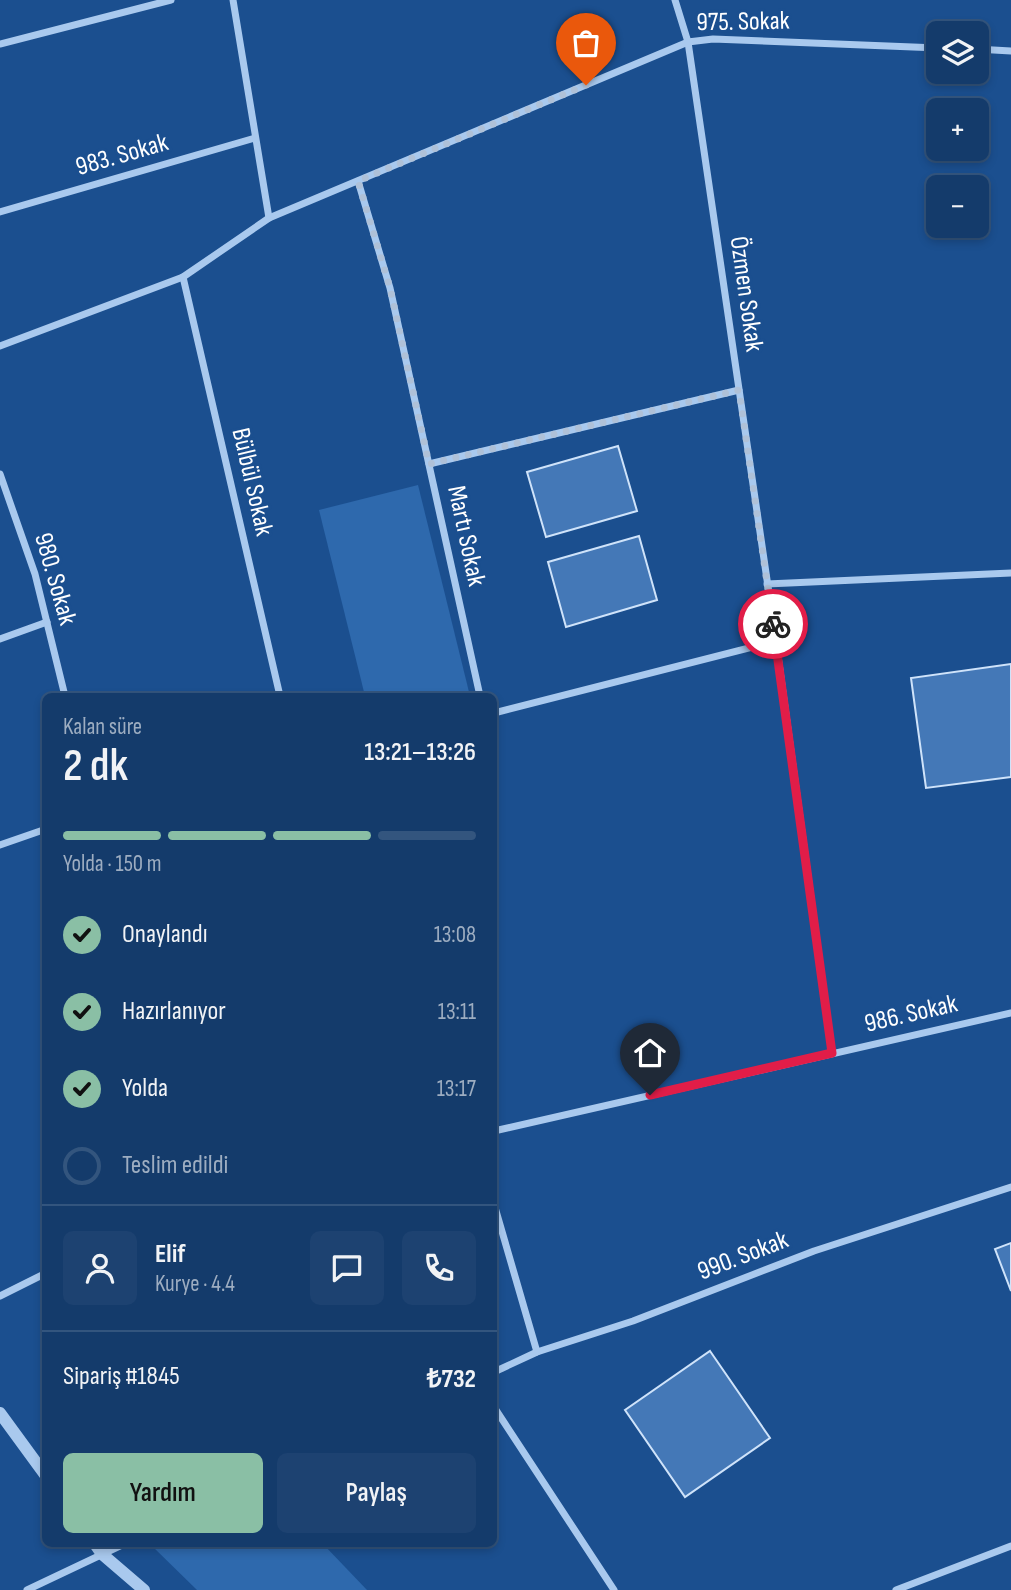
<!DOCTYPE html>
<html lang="tr">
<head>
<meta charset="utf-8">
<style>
	body { margin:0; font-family:"Sofia Sans Condensed",sans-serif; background:#1d4271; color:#f1f3f6; height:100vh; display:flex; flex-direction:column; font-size:26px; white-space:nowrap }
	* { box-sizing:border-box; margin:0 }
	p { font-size:23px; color:#9dadc1 }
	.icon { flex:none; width:38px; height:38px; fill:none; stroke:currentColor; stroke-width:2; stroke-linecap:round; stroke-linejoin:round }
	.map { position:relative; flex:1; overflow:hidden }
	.details { position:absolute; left:42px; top:693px; width:455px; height:854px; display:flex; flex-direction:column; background:#143b6b; border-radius:10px; box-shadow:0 4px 10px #0003,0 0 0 2px #33557e }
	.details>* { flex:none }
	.tools { position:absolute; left:926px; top:21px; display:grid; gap:14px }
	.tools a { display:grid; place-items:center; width:63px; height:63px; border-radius:10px; background:#143b6b; box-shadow:0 4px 10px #0003,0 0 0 2px #33557e; font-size:35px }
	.pin { position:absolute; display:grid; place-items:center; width:60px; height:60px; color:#fff; margin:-72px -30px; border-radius:50% 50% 50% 0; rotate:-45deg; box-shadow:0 0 7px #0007 }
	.pin .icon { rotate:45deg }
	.courier { position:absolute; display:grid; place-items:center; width:70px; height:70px; margin:-35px; border:5px solid #e11d48; border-radius:50%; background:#fff; color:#222; box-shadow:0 2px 9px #0007 }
	.summary em { font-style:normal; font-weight:600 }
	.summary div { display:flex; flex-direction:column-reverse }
	.summary { display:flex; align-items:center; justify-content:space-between; height:119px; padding:0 21px }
	h1 { font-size:46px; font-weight:600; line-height:52px }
	.bar { display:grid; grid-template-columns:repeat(4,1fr); gap:10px 7px; align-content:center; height:84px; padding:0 21px }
	.bar i { height:9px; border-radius:5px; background:#33557e }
	.bar .on { background:#8abfa5 }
	.bar p { grid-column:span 4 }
	.line { display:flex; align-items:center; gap:18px; padding:0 21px; border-top:2px solid #33557e }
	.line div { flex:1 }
	.round { display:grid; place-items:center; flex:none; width:74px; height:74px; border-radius:10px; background:#1d4271 }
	ol { padding:0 21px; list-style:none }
	li { display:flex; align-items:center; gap:21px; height:77px }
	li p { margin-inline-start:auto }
	li .icon { padding:7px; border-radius:50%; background:#8abfa5; color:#111; stroke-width:4 }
	li:last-child { color:#9dadc1 }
	li i { width:38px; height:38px; border:4px solid #33557e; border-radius:50% }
	.button { display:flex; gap:14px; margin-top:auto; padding:14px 21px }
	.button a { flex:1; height:80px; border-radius:10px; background:#8abfa5; color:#111; font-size:28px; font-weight:600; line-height:80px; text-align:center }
	.button a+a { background:#1d4271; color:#f1f3f6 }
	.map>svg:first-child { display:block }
	.green { fill:#2e69ad }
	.building { fill:#4478b7; stroke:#cfe3fa; stroke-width:2 }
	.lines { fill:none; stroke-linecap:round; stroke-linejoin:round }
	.minor { stroke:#a9c9ee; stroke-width:7 }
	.tertiary { stroke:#a9c9ee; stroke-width:12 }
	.done { stroke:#afc1d8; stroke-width:7; stroke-dasharray:0 12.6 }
	.route { stroke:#e11d48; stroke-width:9 }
	.labels { text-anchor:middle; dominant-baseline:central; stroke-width:6; stroke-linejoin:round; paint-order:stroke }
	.street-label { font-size:26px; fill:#fff; stroke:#1b4f8f }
</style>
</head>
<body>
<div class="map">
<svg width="1011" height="1590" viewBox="0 0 1011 1590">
	<rect width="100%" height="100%" fill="#1b4f8f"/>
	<g class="green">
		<path d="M418 485 470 696H365L319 510Z"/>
		<path d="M153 1544H323L367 1590H197L151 1545Z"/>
	</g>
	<g class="building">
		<path d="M618 446 637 511 546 537 527 472Z"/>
		<path d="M639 536 657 600 566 627 548 562Z"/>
		<path d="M1011 664V777L926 788 911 678Z"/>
		<path d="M1011 1243V1291L995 1249Z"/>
		<path d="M710 1351 770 1438 685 1497 625 1410Z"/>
	</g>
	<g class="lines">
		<g class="minor">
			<path d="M233 0 269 218"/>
			<path d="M675 0 688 42 776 641 832 1053"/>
			<path d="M0 44 171 0"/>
			<path d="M976 49 1011 51"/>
			<path d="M358 181 390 288 480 696"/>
			<path d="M0 212 255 138"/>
			<path d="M183 277 280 696"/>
			<path d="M0 346 183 277 269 218 688 42 713 39 938 48"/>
			<path d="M429 464 739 390"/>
			<path d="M0 474 35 574 65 696"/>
			<path d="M767 584 1011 573"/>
			<path d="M0 639 47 622"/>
			<path d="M494 713 776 641"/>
			<path d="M0 845 46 829"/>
			<path d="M494 1131 1011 1013"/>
			<path d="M494 1204 537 1352"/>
			<path d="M0 1296 46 1273"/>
			<path d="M494 1372 537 1352 633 1321 814 1251 1011 1187"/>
			<path d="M494 1407 614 1590"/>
			<path d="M27 1590 124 1544"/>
			<path d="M896 1590 1011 1546"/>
		</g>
		<g class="tertiary">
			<path d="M0 1413 46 1476"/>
			<path d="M95 1544 102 1554 144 1590"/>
		</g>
	</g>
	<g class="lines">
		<path class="done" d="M586 85 358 181 390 288 429 464 739 390 773 624"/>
		<path class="route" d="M650 1095 832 1053 773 624"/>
	</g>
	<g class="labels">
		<g class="street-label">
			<text transform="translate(743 22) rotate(-1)">975. Sokak</text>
			<text transform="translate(122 155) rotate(-16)">983. Sokak</text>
			<text transform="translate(746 294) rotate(82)">Özmen Sokak</text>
			<text transform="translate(252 482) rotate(77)">Bülbül Sokak</text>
			<text transform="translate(466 536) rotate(78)">Martı Sokak</text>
			<text transform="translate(55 579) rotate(74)">980. Sokak</text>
			<text transform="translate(911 1014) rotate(-13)">986. Sokak</text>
			<text transform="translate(743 1256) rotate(-21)">990. Sokak</text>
		</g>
	</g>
</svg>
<div class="tools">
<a><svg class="icon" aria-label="layers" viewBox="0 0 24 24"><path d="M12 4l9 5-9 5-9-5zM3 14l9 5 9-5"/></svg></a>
<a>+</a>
<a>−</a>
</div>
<div class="pin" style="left:586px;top:85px;background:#ea580c"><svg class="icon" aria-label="bag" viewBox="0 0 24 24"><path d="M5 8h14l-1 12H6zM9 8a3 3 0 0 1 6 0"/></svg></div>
<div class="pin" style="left:650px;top:1095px;background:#1f2937"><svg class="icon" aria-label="home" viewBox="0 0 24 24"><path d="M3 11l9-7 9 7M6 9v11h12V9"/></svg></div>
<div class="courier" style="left:773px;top:624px"><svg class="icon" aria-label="bike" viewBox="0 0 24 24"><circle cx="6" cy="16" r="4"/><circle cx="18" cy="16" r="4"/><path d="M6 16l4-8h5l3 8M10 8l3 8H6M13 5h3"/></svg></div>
<section class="details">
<div class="summary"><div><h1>2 dk</h1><p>Kalan süre</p></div><em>13:21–13:26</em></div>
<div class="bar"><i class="on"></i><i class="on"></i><i class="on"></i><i></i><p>Yolda · 150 m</p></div>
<ol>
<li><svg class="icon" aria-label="check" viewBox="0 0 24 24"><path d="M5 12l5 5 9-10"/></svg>Onaylandı<p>13:08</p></li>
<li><svg class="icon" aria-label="check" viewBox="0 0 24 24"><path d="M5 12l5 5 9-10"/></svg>Hazırlanıyor<p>13:11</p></li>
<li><svg class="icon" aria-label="check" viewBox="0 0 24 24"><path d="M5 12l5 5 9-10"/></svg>Yolda<p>13:17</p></li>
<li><i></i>Teslim edildi</li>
</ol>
<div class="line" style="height:126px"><a class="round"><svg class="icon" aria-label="person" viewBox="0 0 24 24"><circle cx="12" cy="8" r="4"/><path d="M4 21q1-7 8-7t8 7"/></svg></a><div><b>Elif</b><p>Kurye · 4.4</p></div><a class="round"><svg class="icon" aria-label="chat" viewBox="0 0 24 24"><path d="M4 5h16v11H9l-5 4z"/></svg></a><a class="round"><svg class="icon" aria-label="phone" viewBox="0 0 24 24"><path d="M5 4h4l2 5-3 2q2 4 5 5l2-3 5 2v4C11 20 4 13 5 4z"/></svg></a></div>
<div class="line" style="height:91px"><div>Sipariş #1845</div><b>₺732</b></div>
<div class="button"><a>Yardım</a><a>Paylaş</a></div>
</section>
</div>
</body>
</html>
